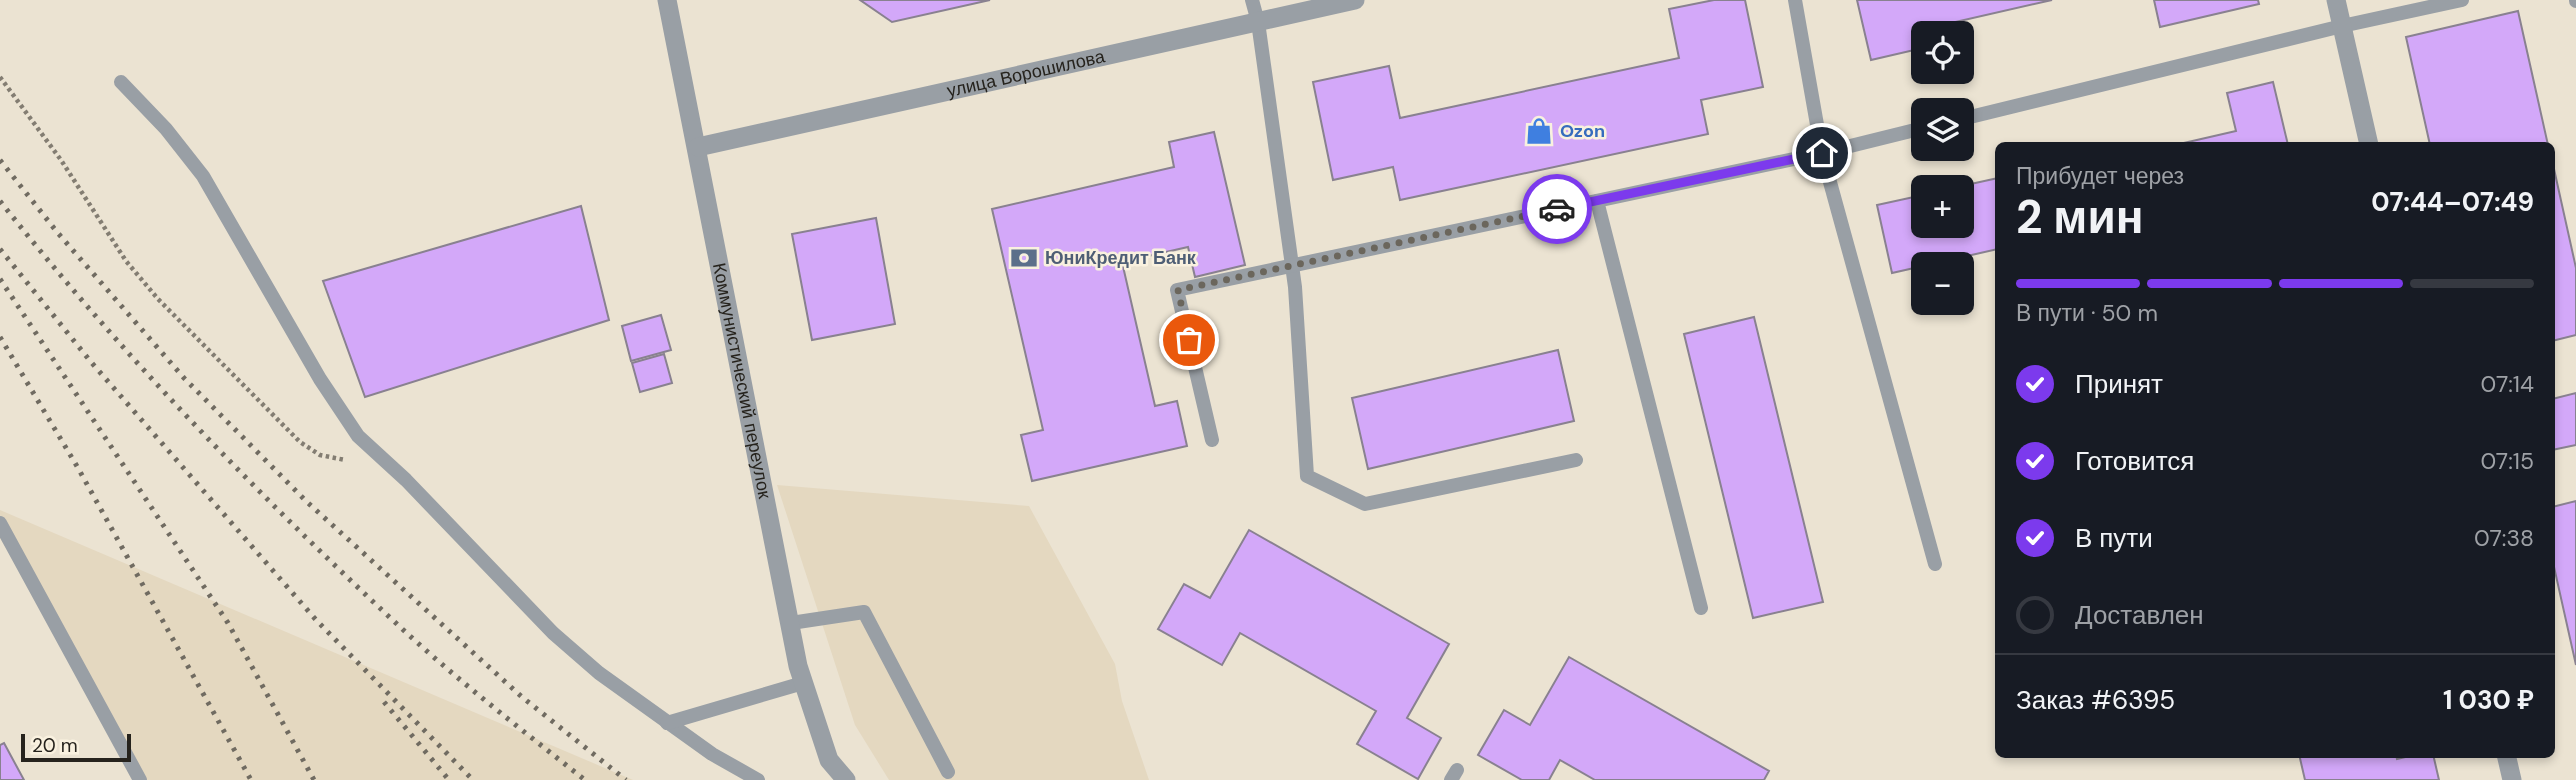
<!DOCTYPE html>
<html lang="ru">
<head>
<meta charset="utf-8">
<style>
	body { margin:0; font-family:"DM Sans",sans-serif; background:#20242c; color:#f1f3f6; height:100vh; display:flex; flex-direction:column; font-size:26px; white-space:nowrap }
	* { box-sizing:border-box; margin:0 }
	p { font-size:23px; color:#9ea1a6 }
	.icon { flex:none; width:38px; height:38px; fill:none; stroke:currentColor; stroke-width:2; stroke-linecap:round; stroke-linejoin:round }
	.map { position:relative; flex:1; overflow:hidden }
	.sheet { position:absolute; left:1995px; top:142px; width:560px; height:616px; display:flex; flex-direction:column; background:#171b24; border-radius:10px; box-shadow:0 4px 10px #0003 }
	.sheet>* { flex:none }
	.controls { position:absolute; left:1911px; top:21px; display:grid; gap:14px }
	.controls a { display:grid; place-items:center; width:63px; height:63px; border-radius:10px; background:#171b24; box-shadow:0 4px 10px #0003; font-size:35px }
	.scale { position:absolute; left:21px; bottom:18px; width:110px; box-sizing:border-box; padding-left:7px; border:4px solid #26231d; border-top:0; font-size:19px; line-height:24px; white-space:nowrap; color:#26231d; -webkit-text-stroke:5px #f9f1df; paint-order:stroke }
	.pin { position:absolute; display:grid; place-items:center; width:60px; height:60px; color:#fff; margin:-30px; border:4px solid #fff; border-radius:50%; box-shadow:0 2px 7px #0007 }
	.courier { position:absolute; display:grid; place-items:center; width:70px; height:70px; margin:-35px; border:5px solid #7c3aed; border-radius:50%; background:#fff; color:#222; box-shadow:0 2px 9px #0007 }
	.overview em { font-style:normal; font-weight:700 }
	.overview div { display:flex; flex-direction:column-reverse }
	.overview { display:flex; align-items:center; justify-content:space-between; height:119px; padding:0 21px }
	h1 { font-size:46px; font-weight:700; line-height:52px }
	.bar { display:grid; grid-template-columns:repeat(4,1fr); gap:10px 7px; align-content:center; height:84px; padding:0 21px }
	.bar i { height:9px; border-radius:5px; background:#363941 }
	.bar .active { background:#7c3aed }
	.bar p { grid-column:span 4 }
	.line { display:flex; align-items:center; gap:18px; padding:0 21px; border-top:2px solid #363941 }
	.line div { flex:1 }
	ol { padding:0 21px; list-style:none }
	li { display:flex; align-items:center; gap:21px; height:77px }
	li p { margin-inline-start:auto }
	li .icon { padding:7px; border-radius:50%; background:#7c3aed; color:#fff; stroke-width:4 }
	li:last-child { color:#9ea1a6 }
	li i { width:38px; height:38px; border:4px solid #363941; border-radius:50% }
	.map>svg:first-child { display:block }
	.built { fill:#e4d8c0 }
	.building { fill:#d3a8f9; stroke:#898190; stroke-width:2 }
	.lines { fill:none; stroke-linecap:round; stroke-linejoin:round }
	.path { stroke:#837d72; stroke-width:4.5; stroke-dasharray:3.5 3.5; stroke-linecap:butt }
	.service { stroke:#999fa5; stroke-width:14 }
	.minor { stroke:#999fa5; stroke-width:19 }
	.tertiary { stroke:#999fa5; stroke-width:19 }
	.rail { stroke:#706b61; stroke-width:5; stroke-dasharray:3.5 7; stroke-linecap:butt }
	.done { stroke:#6b665c; stroke-width:7; stroke-dasharray:0 12.6 }
	.route { stroke:#7c3aed; stroke-width:9 }
	.labels { text-anchor:middle; dominant-baseline:central; stroke-width:5; stroke-linejoin:round; paint-order:stroke }
	.street-label { font-size:18px; fill:#26231d; stroke:#f9f1df }
	.shop-label { font-size:18px; font-weight:bold; fill:#366cbe; stroke:#f9f1df; text-anchor:start }
	.service-label { font-size:18px; font-weight:bold; fill:#4e5e75; stroke:#f9f1df; text-anchor:start }
</style>
</head>
<body>
<div class="map">
<svg width="2576" height="780" viewBox="0 0 2576 780">
	<rect width="100%" height="100%" fill="#ebe3d2"/>
	<g class="built">
		<path d="M777 485 1029 506 1115 664 1122 701 1149 780H889L855 725Z"/>
		<path d="M0 510 633 780H147L0 538Z"/>
	</g>
	<g class="building">
		<path d="M860 0H990L892 22Z"/>
		<path d="M1714 0H1745L1763 87 1701 100 1708 134 1400 200 1393 167 1333 180 1313 82 1389 66 1400 118 1679 58 1669 9Z"/>
		<path d="M1857 0H2052L1929 28 1930 33H1923V48L1871 60Z"/>
		<path d="M2154 0H2258L2259 4 2160 27Z"/>
		<path d="M2518 11 2548 145H2430L2406 37Z"/>
		<path d="M2273 82 2288 145H2175L2236 131 2227 93Z"/>
		<path d="M1214 132 1245 265 1195 277 1188 247 1122 262 1155 406 1177 401 1187 446 1032 481 1021 435 1043 430 992 209 1174 167 1169 142Z"/>
		<path d="M2552 160 2576 268V335L2552 341Z"/>
		<path d="M1998 178V249L1892 273 1877 205 1923 195V226H1962V187H1957Z"/>
		<path d="M581 206 609 320 365 397 323 281Z"/>
		<path d="M876 218 895 324 812 340 792 234Z"/>
		<path d="M661 315 671 350 631 361 622 326Z"/>
		<path d="M1754 317 1823 602 1753 618 1684 334Z"/>
		<path d="M1558 350 1574 421 1368 469 1352 398Z"/>
		<path d="M664 354 672 383 640 392 632 363Z"/>
		<path d="M2576 393V445L2552 450V399Z"/>
		<path d="M2576 501V665L2552 558V507Z"/>
		<path d="M1249 530 1449 644 1407 718 1441 738 1418 779 1357 744 1376 711 1240 633 1222 665 1158 629 1184 584 1210 598Z"/>
		<path d="M1569 657 1769 771 1764 780H1595L1560 760 1549 780H1522L1478 755 1504 710 1530 725Z"/>
		<path d="M4 743 24 780H0V745Z"/>
		<path d="M2299 754H2396L2397 759 2418 754H2433L2439 780H2305Z"/>
	</g>
	<g class="lines">
		<path class="path" d="M0 77 61 160 126 261 158 299 300 442 320 455 345 460"/>
		<g class="service">
			<path d="M1252 0 1258 22 1295 287 1307 476 1365 504 1576 460"/>
			<path d="M2576 0V1"/>
			<path d="M121 82 166 129 203 176 320 379 358 436 406 480 553 633 599 673 712 754 758 780"/>
			<path d="M1962 119 2342 26 2462 0"/>
			<path d="M1923 128 1822 153 1935 564"/>
			<path d="M1597 201 1701 608"/>
			<path d="M1212 440 1177 290 1822 153 1795 0"/>
			<path d="M0 523 140 780"/>
			<path d="M791 623 864 612 948 772"/>
			<path d="M667 723 803 683"/>
			<path d="M1451 780 1457 770"/>
		</g>
		<g class="minor">
			<path d="M2336 0 2369 145"/>
			<path d="M2506 754 2512 780"/>
		</g>
		<g class="tertiary">
			<path id="s1" d="M667 0 798 666 829 760 846 780"/>
			<path id="s2" d="M698 147 1355 0"/>
		</g>
		<g class="rail">
			<path d="M0 160 57 232 184 378 307 502 522 697 626 780"/>
			<path d="M0 201C120 353 256 493 398 625 457 680 522 730 585 780"/>
			<path d="M0 249 91 362 317 621 473 780"/>
			<path d="M0 279 228 623 314 780"/>
			<path d="M0 337 78 468 251 780"/>
			<path d="M384 702 449 780"/>
		</g>
	</g>
	<g class="lines">
		<path class="done" d="M1189 340 1178 290 1557 209"/>
		<path class="route" d="M1557 209 1822 153"/>
	</g>
	<defs>
		<symbol id="shop-bare" viewBox="-9 -9 18 18"><path d="M-5-2.5h2.3a2.7 3.5 0 0 1 5.4 0H5L5.5 6h-11ZM-1.5-2.5h3a1.5 2.3 0 0 0-3 0Z" fill="#3f7fe0" stroke="#f9f1df" stroke-width="2.5" paint-order="stroke"/></symbol>
		<symbol id="bank-bare" viewBox="-9 -9 18 18"><path d="M-6-4H6V4H-6ZM0-2.3a2.3 2.3 0 1 0 0 4.6a2.3 2.3 0 1 0 0-4.6Z" fill="#5c6f8a" stroke="#f9f1df" stroke-width="2.5" paint-order="stroke"/></symbol>
	</defs>
	<g fill-rule="evenodd">
		<use href="#shop-bare" x="1520" y="112" width="38" height="38"/>
		<use href="#bank-bare" x="1005" y="239" width="38" height="38"/>
	</g>
	<g class="labels">
		<g class="street-label">
			<text stroke="none"><textPath href="#s2" startOffset="336">улица Ворошилова</textPath></text>
			<text stroke="none"><textPath href="#s1" startOffset="388">Коммунистический переулок</textPath></text>
		</g>
		<g class="shop-label">
			<text x="1560" y="131">Ozon</text>
		</g>
		<g class="service-label">
			<text x="1045" y="258">ЮниКредит Банк</text>
		</g>
	</g>
</svg>
<div class="controls">
<a><svg class="icon" aria-label="locate" viewBox="0 0 24 24"><circle cx="12" cy="12" r="6"/><path d="M12 2v4M12 18v4M2 12h4M18 12h4"/></svg></a>
<a><svg class="icon" aria-label="layers" viewBox="0 0 24 24"><path d="M12 4l9 5-9 5-9-5zM3 14l9 5 9-5"/></svg></a>
<a>+</a>
<a>−</a>
</div>
<div class="scale">20 m</div>
<div class="pin" style="left:1189px;top:340px;background:#ea580c"><svg class="icon" aria-label="bag" viewBox="0 0 24 24"><path d="M5 8h14l-1 12H6zM9 8a3 3 0 0 1 6 0"/></svg></div>
<div class="pin" style="left:1822px;top:153px;background:#1f2937"><svg class="icon" aria-label="home" viewBox="0 0 24 24"><path d="M3 11l9-7 9 7M6 9v11h12V9"/></svg></div>
<div class="courier" style="left:1557px;top:209px"><svg class="icon" aria-label="car" viewBox="0 0 24 24"><path d="M5 17H2v-5l4-1 3-4h7l3 4 3 1v5h-3M9 17h6M6 11h13"/><circle cx="7" cy="17" r="2"/><circle cx="17" cy="17" r="2"/></svg></div>
<section class="sheet">
<div class="overview"><div><h1>2 мин</h1><p>Прибудет через</p></div><em>07:44–07:49</em></div>
<div class="bar"><i class="active"></i><i class="active"></i><i class="active"></i><i></i><p>В пути · 50 m</p></div>
<ol>
<li><svg class="icon" aria-label="check" viewBox="0 0 24 24"><path d="M5 12l5 5 9-10"/></svg>Принят<p>07:14</p></li>
<li><svg class="icon" aria-label="check" viewBox="0 0 24 24"><path d="M5 12l5 5 9-10"/></svg>Готовится<p>07:15</p></li>
<li><svg class="icon" aria-label="check" viewBox="0 0 24 24"><path d="M5 12l5 5 9-10"/></svg>В пути<p>07:38</p></li>
<li><i></i>Доставлен</li>
</ol>
<div class="line" style="height:91px"><div>Заказ #6395</div><b>1 030 ₽</b></div>
</section>
</div>
</body>
</html>
